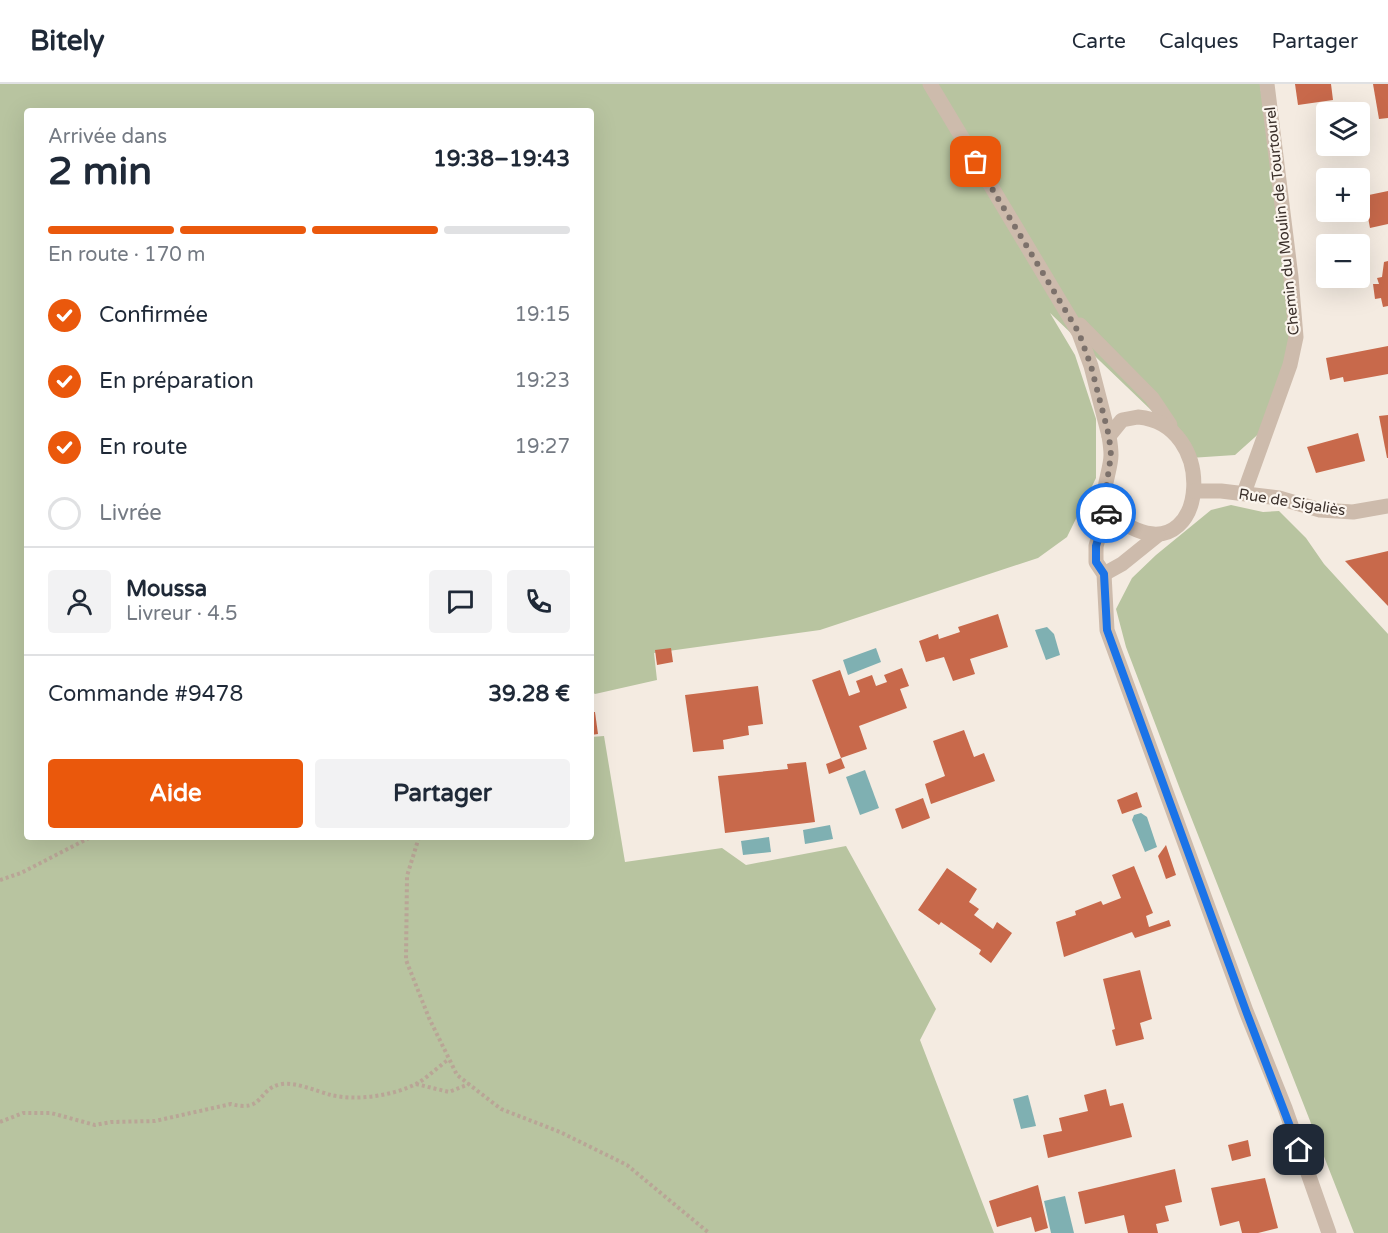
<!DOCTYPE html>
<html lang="fr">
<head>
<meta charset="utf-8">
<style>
	body { margin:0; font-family:"Varela Round",sans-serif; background:#f2f2f3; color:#1f2937; height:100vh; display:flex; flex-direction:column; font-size:22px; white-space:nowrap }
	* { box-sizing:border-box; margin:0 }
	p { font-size:20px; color:#747a83 }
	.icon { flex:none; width:33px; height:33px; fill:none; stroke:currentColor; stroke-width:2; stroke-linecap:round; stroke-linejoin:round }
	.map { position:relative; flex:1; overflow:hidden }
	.side { position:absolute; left:24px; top:24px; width:570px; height:732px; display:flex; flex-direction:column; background:#fff; border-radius:6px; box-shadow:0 6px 24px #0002 }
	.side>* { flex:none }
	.fabs { position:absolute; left:1316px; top:18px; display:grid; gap:12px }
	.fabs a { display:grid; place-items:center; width:54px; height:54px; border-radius:6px; background:#fff; box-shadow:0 6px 24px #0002; font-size:30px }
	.pin { position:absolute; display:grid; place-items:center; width:51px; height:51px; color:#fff; margin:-26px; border-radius:12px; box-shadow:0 3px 9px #0006 }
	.courier { position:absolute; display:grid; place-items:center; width:60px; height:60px; margin:-30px; border:4px solid #1a73e8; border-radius:50%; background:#fff; color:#222; box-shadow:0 2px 8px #0007 }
	.headline em { font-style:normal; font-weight:700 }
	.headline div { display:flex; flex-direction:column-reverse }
	.headline { display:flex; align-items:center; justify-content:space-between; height:102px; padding:0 24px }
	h1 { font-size:39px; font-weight:700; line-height:45px }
	.bar { display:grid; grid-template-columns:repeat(4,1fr); gap:9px 6px; align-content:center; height:72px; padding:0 24px }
	.bar i { height:8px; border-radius:4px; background:#e0e1e3 }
	.bar .selected { background:#ea580c }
	.bar p { grid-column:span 4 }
	.line { display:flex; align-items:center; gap:15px; padding:0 24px; border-top:2px solid #e0e1e3 }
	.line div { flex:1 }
	.round { display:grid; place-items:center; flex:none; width:63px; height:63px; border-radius:6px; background:#f2f2f3 }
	ol { padding:0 24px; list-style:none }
	li { display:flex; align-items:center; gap:18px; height:66px }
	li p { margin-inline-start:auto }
	li .icon { padding:6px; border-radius:50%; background:#ea580c; color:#fff; stroke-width:4 }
	li:last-child { color:#747a83 }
	li i { width:33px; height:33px; border:3px solid #e0e1e3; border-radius:50% }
	.action { display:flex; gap:12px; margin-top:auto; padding:12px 24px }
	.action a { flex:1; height:69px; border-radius:6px; background:#ea580c; color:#fff; font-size:24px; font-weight:700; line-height:69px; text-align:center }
	.action a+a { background:#f2f2f3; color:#1f2937 }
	header { display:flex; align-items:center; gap:36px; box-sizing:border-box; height:84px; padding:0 30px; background:#fff; border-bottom:2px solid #e0e1e3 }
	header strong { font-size:28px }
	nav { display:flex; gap:33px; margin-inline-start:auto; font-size:21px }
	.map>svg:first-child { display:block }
	.green { fill:#b8c4a0 }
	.water { fill:#7fb0b2 }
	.building { fill:#c8694b }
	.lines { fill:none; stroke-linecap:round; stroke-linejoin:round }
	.path { stroke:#b9a596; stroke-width:4; stroke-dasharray:3 3; stroke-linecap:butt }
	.minor { stroke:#cdbbac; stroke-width:15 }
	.done { stroke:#7c716b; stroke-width:6; stroke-dasharray:0 10.8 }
	.route { stroke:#1a73e8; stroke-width:8 }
	.labels { text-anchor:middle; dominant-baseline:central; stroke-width:4.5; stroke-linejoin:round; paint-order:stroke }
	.street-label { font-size:15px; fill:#3b302b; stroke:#fbf5ee }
</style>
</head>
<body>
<header>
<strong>Bitely</strong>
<nav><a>Carte</a><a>Calques</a><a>Partager</a></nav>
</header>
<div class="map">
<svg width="1388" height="1149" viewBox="0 0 1388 1149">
	<rect width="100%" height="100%" fill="#f4ebe1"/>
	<g class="green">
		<path d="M0 0H1260L1289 216V272L1264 345 1235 371 1190 374 1177 351 1050 229 1075 271 1096 335V394L1067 453 1038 474 820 546 654 569 657 596 595 610 591 607V27H27V753H591V653L604 652 625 778 722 764 746 781 846 762 936 925 920 956 994 1149H0Z"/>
		<path d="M1231 421 1263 428 1279 427 1306 454 1324 480 1388 550V1149H1354L1180 705 1126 563 1116 525 1132 494 1156 471 1211 426Z"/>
	</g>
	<g class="water">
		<path d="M1047 543 1054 550 1060 571 1046 576 1035 546Z"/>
		<path d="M876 564 881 578 848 591 843 576Z"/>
		<path d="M865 686 879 724 860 731 846 693Z"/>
		<path d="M1141 729 1147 733 1157 763 1145 768 1132 736 1134 731Z"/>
		<path d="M830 741 833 755 805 760 803 746Z"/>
		<path d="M769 753 771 768 743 771 741 757Z"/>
		<path d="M1028 1011 1036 1042 1021 1045 1013 1015Z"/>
		<path d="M1065 1112 1074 1149H1051L1044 1117Z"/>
	</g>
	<g class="building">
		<path d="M1295 0H1331L1333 16 1298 21Z"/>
		<path d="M1373 0H1388V34L1379 35Z"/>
		<path d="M1388 107V140L1370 144 1364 112Z"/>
		<path d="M1388 177V222L1383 223 1381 214 1375 215 1373 200H1379L1377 194 1382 193 1384 178Z"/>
		<path d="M1388 262V290L1344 298 1343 293 1330 296 1326 274Z"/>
		<path d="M1388 331V374H1387L1379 332Z"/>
		<path d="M1358 349 1365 377 1316 389 1307 363Z"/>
		<path d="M1388 467V522L1345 477Z"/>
		<path d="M998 530 1008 563 970 575 975 590 953 597 944 573 926 578 919 557 938 550 939 555 960 548 958 543Z"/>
		<path d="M671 564 673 578 657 581 655 566Z"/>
		<path d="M902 584 909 602 900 605 907 624 859 642 867 665 841 674 812 596 840 586 849 612 860 608 856 597 872 591 876 602 887 598 884 591Z"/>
		<path d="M758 602 763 640 748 642 749 651 723 656 724 665 693 668 685 611Z"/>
		<path d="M591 628H595L598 650 591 651Z"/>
		<path d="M964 646 974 673 984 669 995 697 931 720 925 700 945 692 933 657Z"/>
		<path d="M841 674 845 684 829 690 826 680Z"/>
		<path d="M806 678 815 738 725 749 718 692 788 685 787 680Z"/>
		<path d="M1137 708 1142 723 1122 730 1117 716Z"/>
		<path d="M923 714 930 734 902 745 895 725Z"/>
		<path d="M1166 761 1176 791 1166 795 1158 772Z"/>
		<path d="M1134 782 1153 829 1146 832 1149 843 1169 836 1171 842 1135 854 1132 848 1064 873 1056 838 1076 831 1075 827 1101 817 1103 821 1121 814 1112 791Z"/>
		<path d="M947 784 977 805 969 818 979 825 974 831 993 845 997 838 1012 849 991 879 979 870 981 866 941 838 939 841 918 826Z"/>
		<path d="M1140 886 1152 935 1140 939 1144 955 1116 962 1112 946 1115 945 1103 895Z"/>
		<path d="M1106 1005 1110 1022 1123 1019 1132 1053 1048 1074 1043 1051 1062 1047 1059 1034 1088 1027 1084 1011Z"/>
		<path d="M1248 1056 1251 1072 1232 1077 1228 1061Z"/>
		<path d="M1175 1085 1182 1118 1165 1122 1169 1137 1156 1140 1158 1149H1128L1124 1131 1085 1140 1078 1108Z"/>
		<path d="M1265 1094 1278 1144 1258 1149H1242L1239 1137 1220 1142 1211 1104Z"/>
		<path d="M1038 1101 1048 1144 1035 1148 1031 1133 997 1143 989 1117Z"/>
	</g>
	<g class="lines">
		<g class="path">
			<path d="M419 753 407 792 406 876 429 934 457 991 501 1025 560 1048 627 1081 709 1149"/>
			<path d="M0 796 21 789 91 753"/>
			<path d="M416 1000 449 1008 469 1000"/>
			<path d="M0 1038 23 1029H51L95 1041 111 1038 155 1037 231 1020C265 1029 257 1004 282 1000 296 998 316 1007 331 1011 356 1017 392 1012 416 1000 427 994 438 983 449 975"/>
		</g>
		<g class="minor">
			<path d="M930 0 1079 249 1091 282 1109 352"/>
			<path d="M1080 241 1152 314 1170 341"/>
			<path d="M1138 333C1217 340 1208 475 1137 446 1127 442 1113 435 1107 425 1099 410 1111 387 1111 371 1111 365 1110 358 1109 352L1122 336Z"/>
			<path d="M1195 407H1221L1279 414 1320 426 1353 428 1388 422"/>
			<path d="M1244 409 1290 281 1296 253 1291 193 1267 0"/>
			<path d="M1107 425 1096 462V478L1104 490 1107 546 1246 927 1285 1024 1329 1149"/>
			<path d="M1104 490 1122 480 1158 451"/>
		</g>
	</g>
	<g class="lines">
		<path class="done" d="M976 78 1079 249 1091 282 1109 352 1111 371 1105 412 1106 429"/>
		<path class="route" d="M1106 429 1096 462V478L1104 490 1107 546 1246 927 1299 1066"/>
	</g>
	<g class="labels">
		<g class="street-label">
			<text transform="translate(1282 137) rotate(-96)">Chemin du Moulin de Tourtourel</text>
			<text transform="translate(1292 418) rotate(9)">Rue de Sigaliès</text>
		</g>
	</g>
</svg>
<div class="fabs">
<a><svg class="icon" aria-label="layers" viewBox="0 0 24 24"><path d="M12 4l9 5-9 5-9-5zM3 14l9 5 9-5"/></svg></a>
<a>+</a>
<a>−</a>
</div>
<div class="pin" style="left:976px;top:78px;background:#ea580c"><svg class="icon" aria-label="bag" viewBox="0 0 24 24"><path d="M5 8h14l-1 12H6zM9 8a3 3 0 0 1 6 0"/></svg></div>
<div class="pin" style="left:1299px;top:1066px;background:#1f2937"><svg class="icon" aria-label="home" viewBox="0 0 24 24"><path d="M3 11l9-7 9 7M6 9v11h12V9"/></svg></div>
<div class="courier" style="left:1106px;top:429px"><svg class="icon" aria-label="car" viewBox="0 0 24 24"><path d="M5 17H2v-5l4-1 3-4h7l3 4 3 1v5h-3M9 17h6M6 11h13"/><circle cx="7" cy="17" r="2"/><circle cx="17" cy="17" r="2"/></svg></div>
<section class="side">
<div class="headline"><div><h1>2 min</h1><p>Arrivée dans</p></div><em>19:38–19:43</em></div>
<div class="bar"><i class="selected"></i><i class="selected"></i><i class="selected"></i><i></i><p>En route · 170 m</p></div>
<ol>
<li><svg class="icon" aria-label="check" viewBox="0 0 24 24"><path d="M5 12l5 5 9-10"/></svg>Confirmée<p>19:15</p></li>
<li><svg class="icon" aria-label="check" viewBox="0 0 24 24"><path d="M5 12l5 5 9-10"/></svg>En préparation<p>19:23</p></li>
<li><svg class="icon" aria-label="check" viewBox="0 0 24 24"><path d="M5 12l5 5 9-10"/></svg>En route<p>19:27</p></li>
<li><i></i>Livrée</li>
</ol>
<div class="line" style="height:108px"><a class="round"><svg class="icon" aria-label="person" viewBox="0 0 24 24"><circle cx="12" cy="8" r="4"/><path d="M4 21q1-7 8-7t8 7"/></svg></a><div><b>Moussa</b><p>Livreur · 4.5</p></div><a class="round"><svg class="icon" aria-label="chat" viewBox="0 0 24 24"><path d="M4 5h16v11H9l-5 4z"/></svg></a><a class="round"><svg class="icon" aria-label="phone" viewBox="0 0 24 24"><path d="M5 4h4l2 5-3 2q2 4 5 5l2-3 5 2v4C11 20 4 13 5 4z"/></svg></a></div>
<div class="line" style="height:78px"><div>Commande #9478</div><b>39.28 €</b></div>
<div class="action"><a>Aide</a><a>Partager</a></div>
</section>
</div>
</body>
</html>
